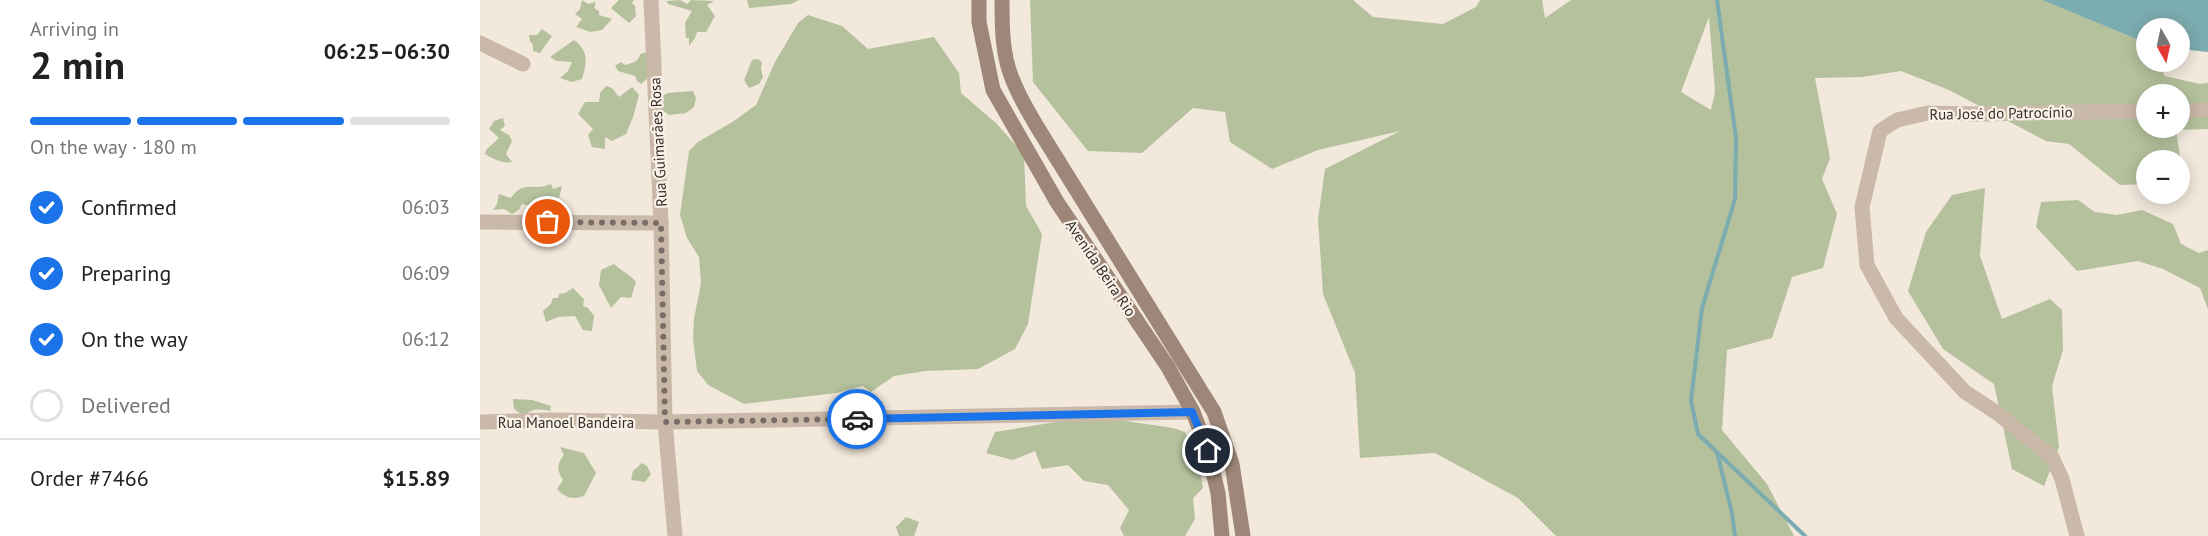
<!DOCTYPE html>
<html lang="en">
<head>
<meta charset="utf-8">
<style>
	body { margin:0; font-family:"PT Sans",sans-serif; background:#f2f2f2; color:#222; height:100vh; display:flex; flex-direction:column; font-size:22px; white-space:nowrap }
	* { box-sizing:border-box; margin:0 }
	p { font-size:20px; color:#767676 }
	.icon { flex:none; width:33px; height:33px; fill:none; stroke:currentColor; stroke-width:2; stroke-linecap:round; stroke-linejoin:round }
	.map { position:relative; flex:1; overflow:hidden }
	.drawer { display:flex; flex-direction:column; background:#fff; width:480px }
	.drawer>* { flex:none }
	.needle { width:39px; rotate:171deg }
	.buttons { position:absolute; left:1656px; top:18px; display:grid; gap:12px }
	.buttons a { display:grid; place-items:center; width:54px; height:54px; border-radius:50%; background:#fff; box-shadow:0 3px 15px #0003; font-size:30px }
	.pin { position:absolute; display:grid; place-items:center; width:51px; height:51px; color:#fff; margin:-26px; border:3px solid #fff; border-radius:50%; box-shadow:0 2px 6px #0007 }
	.courier { position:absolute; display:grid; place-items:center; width:60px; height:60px; margin:-30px; border:4px solid #1a73e8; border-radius:50%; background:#fff; color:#222; box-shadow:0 2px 8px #0007 }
	.headline em { font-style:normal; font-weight:600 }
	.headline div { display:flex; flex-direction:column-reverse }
	.headline { display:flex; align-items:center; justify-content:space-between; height:102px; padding:0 30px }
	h1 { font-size:39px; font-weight:600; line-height:45px }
	.bar { display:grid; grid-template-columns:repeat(4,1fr); gap:9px 6px; align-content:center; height:72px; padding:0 30px }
	.bar i { height:8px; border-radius:4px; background:#e0e0e0 }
	.bar .selected { background:#1a73e8 }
	.bar p { grid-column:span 4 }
	.line { display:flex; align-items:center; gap:15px; padding:0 30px; border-top:2px solid #e0e0e0 }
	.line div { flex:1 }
	ol { padding:0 30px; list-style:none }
	li { display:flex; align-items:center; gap:18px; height:66px }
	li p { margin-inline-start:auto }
	li .icon { padding:6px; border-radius:50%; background:#1a73e8; color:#fff; stroke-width:4 }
	li:last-child { color:#767676 }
	li i { width:33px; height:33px; border:3px solid #e0e0e0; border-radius:50% }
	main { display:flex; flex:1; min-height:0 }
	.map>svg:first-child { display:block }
	.green { fill:#b4c19c; fill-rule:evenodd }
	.water { fill:#7bacaf }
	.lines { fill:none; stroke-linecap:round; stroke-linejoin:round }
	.stream { stroke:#7bacaf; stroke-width:4 }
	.street { stroke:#cab8a8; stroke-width:15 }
	.secondary { stroke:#9e8779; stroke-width:15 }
	.done { stroke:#786e67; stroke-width:6; stroke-dasharray:0 10.8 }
	.route { stroke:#1a73e8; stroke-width:8 }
	.labels { text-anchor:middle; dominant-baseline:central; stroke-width:4.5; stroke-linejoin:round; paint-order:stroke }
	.street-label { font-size:15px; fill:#372d28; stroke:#faf2e8 }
</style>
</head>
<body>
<main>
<section class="drawer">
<div class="headline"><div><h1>2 min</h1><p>Arriving in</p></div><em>06:25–06:30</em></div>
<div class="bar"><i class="selected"></i><i class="selected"></i><i class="selected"></i><i></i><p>On the way · 180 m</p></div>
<ol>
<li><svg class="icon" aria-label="check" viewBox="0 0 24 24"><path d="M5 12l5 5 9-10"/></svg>Confirmed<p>06:03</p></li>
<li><svg class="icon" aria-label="check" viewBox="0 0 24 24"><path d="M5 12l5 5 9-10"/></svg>Preparing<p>06:09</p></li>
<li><svg class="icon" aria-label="check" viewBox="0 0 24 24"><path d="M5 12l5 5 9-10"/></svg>On the way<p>06:12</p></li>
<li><i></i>Delivered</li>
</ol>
<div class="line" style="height:78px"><div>Order #7466</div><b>$15.89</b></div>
</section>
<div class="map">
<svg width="1728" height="536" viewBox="0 0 1728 536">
	<rect width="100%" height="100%" fill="#f2e8dc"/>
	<g class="green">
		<path d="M102 0 108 4 116 2 114 8 119 11V15L132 19 122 30 110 32 96 27 102 19 95 14 100 9Z"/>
		<path d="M139 0H154L152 3 155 6 156 16 149 23 131 8Z"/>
		<path d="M200 0 207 4 211 0 234 1 227 5 235 16 226 32H217L215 38 209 46V38H206L205 23 212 11 188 4 187 1Z"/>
		<path d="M267 0H319L311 4 269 8Z"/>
		<path d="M550 0H873L893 17 963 24 996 7 1000 0H1062L1065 18 1091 0H1562L1666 43V62H1677L1685 76 1720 84 1728 83V129L1696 130 1704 184H1700V160H1666V184L1640 185 1589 144 1566 141 1469 90 1421 71 1382 77 1335 78 1350 158 1342 179 1357 214 1343 268 1312 277 1292 338 1247 350 1242 430 1287 484 1314 536H1076L1038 498 955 453 880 458 875 373 843 294 838 219 845 169 920 131 838 150 792 169 750 142 745 112 713 108 662 153 608 151 553 82ZM1229 17 1235 92 1231 110 1201 92ZM1666 94H1700V128H1666Z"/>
		<path d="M328 15 362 26 388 49 454 37 479 73 481 93 517 124 544 155 546 206 562 234 548 324 535 349 498 369 445 371 414 376 391 392 383 386 356 393 264 404 228 385 217 371 213 339 214 319 221 283 219 257 207 238 200 215 209 151 218 142 254 121 276 105 295 62 318 23Z"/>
		<path d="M62 29 72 36 60 53 53 51V45L50 41 49 35H57Z"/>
		<path d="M94 40C109 51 107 63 102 79L92 82 80 78 88 71 92 62 77 61 70 57Z"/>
		<path d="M167 52 170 76 161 84 157 81 155 76 138 71 135 66 141 62 145 65C152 63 159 62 160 54Z"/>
		<path d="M278 59 282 62 281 69 283 77 279 84 269 88 264 80 272 60Z"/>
		<path d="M126 86 132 88 139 97 152 87 159 95 153 117 146 134 132 141 125 137V149L112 147 108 135 113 129 98 114 105 102H119L120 93Z"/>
		<path d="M213 91 216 98 214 107 206 113 189 115 181 109 180 97 188 93Z"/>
		<path d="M23 118 25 126 20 130 29 135 32 141 26 154 32 162C23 164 13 159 5 154L6 150 19 138 9 129 14 121Z"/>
		<path d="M71 184 73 189 82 186 77 207 65 210 68 200H60L50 206 42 204 39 210 32 214 24 209 13 210 17 204 19 194 31 198C44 179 54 192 71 184Z"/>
		<path d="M1505 188 1500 256 1522 319 1570 299 1582 310 1583 350 1572 386 1579 447 1564 486 1532 469 1514 384 1463 349 1428 291 1446 232 1472 195Z"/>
		<path d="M1598 200 1615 212 1637 215 1662 210 1693 224 1701 244 1719 253 1728 250V309L1720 288 1683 269 1658 261 1597 271 1556 227 1561 202Z"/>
		<path d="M134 264C141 271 150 274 156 282L151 298 141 297 131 308 119 285 121 270Z"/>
		<path d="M93 288 104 299 103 306 108 308 114 316 112 331 103 330 95 316 78 317 66 322 63 311 71 304 73 298H78L79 294 85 293Z"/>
		<path d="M33 399 52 400 71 406 70 411C59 409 52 408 44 416L34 409Z"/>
		<path d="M625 418 693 428 705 432 717 455 723 488 713 498 715 519 705 536H644L640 528 649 510 628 485 604 481 588 465 562 469 555 451 533 460 506 453 515 432 594 419Z"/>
		<path d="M80 447 104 453 116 473 104 496C92 500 86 498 77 489L83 480C77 470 76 465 84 455Z"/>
		<path d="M162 463 167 466 171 474 165 482 151 480 153 471Z"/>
		<path d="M426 517 439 522 434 536H419L416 527Z"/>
	</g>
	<path class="water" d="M1562 0H1728V52L1700 49V28H1666V43Z"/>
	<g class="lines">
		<g class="stream">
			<path d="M1237 0 1256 138 1255 199 1222 308 1211 401 1218 434 1325 536"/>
			<path d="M1237 452 1252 513 1255 536"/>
		</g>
		<g class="street">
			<path d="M171 0 181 223 185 422 195 536"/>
			<path d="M0 43 43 64"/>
			<path d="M1700 111 1728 110"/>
			<path d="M0 222 181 223"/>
			<path d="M0 422 71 420 185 422 713 412"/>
			<path d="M1597 536 1582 479 1572 457 1517 413 1485 392 1416 318 1387 265 1382 207 1400 131 1417 120 1448 113 1497 114 1666 111"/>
		</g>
		<g class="secondary">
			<path d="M499 0V22L513 90 577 202 688 367 713 412 728 451 738 493 742 536"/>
			<path d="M522 0C522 28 522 57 534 83 540 98 548 111 556 125L734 412 752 464 763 536"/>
		</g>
	</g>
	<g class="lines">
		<path class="done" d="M68 222 181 223 185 422 377 419"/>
		<path class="route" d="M377 419 712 412 728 451"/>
	</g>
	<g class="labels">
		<g class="street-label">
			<text transform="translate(1521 113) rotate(-1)">Rua José do Patrocínio</text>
			<text transform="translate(178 142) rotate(-93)">Rua Guimarães Rosa</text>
			<text transform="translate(621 268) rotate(56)">Avenida Beira Rio</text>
			<text x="86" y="422">Rua Manoel Bandeira</text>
		</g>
	</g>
</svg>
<div class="buttons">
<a><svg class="needle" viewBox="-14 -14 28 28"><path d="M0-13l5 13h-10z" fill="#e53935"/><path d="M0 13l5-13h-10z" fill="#767676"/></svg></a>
<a>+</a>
<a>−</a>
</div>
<div class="pin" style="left:68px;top:222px;background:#ea580c"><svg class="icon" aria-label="bag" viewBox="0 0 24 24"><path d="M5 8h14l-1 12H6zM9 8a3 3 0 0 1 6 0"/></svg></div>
<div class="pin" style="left:728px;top:451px;background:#1f2937"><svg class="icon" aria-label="home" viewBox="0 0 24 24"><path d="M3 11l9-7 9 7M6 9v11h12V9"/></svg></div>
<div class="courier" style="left:377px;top:419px"><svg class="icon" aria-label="car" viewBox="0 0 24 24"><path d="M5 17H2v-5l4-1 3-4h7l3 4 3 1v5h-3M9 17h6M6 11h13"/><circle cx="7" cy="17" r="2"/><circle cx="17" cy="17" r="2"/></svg></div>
</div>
</main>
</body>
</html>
